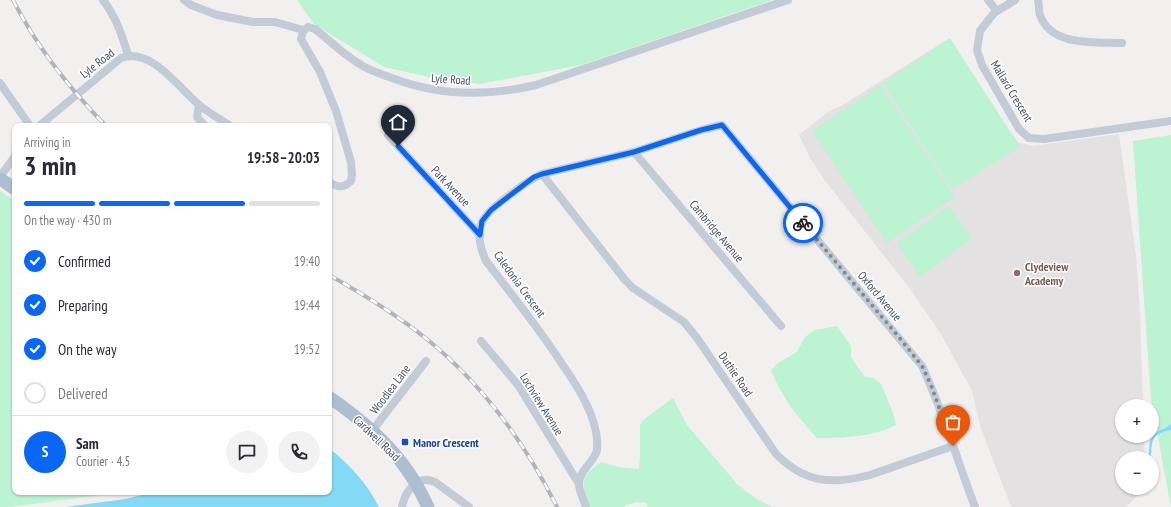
<!DOCTYPE html>
<html lang="en">
<head>
<meta charset="utf-8">
<style>
	body { margin:0; font-family:"PT Sans Narrow",sans-serif; background:#f2f2f3; color:#2b2b33; height:100vh; display:flex; flex-direction:column; font-size:15px; white-space:nowrap }
	* { box-sizing:border-box; margin:0 }
	p { font-size:13px; color:#7c7c81 }
	.icon { flex:none; width:22px; height:22px; fill:none; stroke:currentColor; stroke-width:2; stroke-linecap:round; stroke-linejoin:round }
	.map { position:relative; flex:1; overflow:hidden }
	.drawer { position:absolute; left:12px; top:123px; width:320px; height:372px; display:flex; flex-direction:column; background:#fff; border-radius:8px; box-shadow:0 1px 3px #0004 }
	.drawer>* { flex:none }
	.tools { position:absolute; left:1115px; top:399px; display:grid; gap:8px }
	.tools a { display:grid; place-items:center; width:44px; height:44px; border-radius:50%; background:#fff; box-shadow:0 1px 3px #0004; font-size:20px }
	.pin { position:absolute; display:grid; place-items:center; width:34px; height:34px; color:#fff; margin:-41px -17px; border-radius:50% 50% 50% 0; rotate:-45deg; box-shadow:0 0 4px #0007 }
	.pin .icon { rotate:45deg }
	.courier { position:absolute; display:grid; place-items:center; width:40px; height:40px; margin:-20px; border:3px solid #0967f3; border-radius:50%; background:#fff; color:#222; box-shadow:0 1px 5px #0007 }
	.overview em { font-style:normal; font-weight:600 }
	.overview div { display:flex; flex-direction:column-reverse }
	.overview { display:flex; align-items:center; justify-content:space-between; height:68px; padding:0 12px }
	h1 { font-size:26px; font-weight:600; line-height:30px }
	.bar { display:grid; grid-template-columns:repeat(4,1fr); gap:6px 4px; align-content:center; height:48px; padding:0 12px }
	.bar i { height:5px; border-radius:3px; background:#e1e1e2 }
	.bar .current { background:#0967f3 }
	.bar p { grid-column:span 4 }
	.line { display:flex; align-items:center; gap:10px; padding:0 12px; border-top:1px solid #e1e1e2 }
	.line div { flex:1 }
	.round { display:grid; place-items:center; flex:none; width:42px; height:42px; border-radius:21px; background:#f2f2f3 }
	ol { padding:0 12px; list-style:none }
	li { display:flex; align-items:center; gap:12px; height:44px }
	li p { margin-inline-start:auto }
	li .icon { padding:4px; border-radius:50%; background:#0967f3; color:#fff; stroke-width:4 }
	li:last-child { color:#7c7c81 }
	li i { width:22px; height:22px; border:2px solid #e1e1e2; border-radius:50% }
	.map>svg:first-child { display:block }
	.education { fill:#e3e1e1 }
	.green { fill:#bbf3d3 }
	.water { fill:#84d9f4 }
	.lines { fill:none; stroke-linecap:round; stroke-linejoin:round }
	.minor { stroke:#c2cbd6; stroke-width:8 }
	.primary { stroke:#adbed1; stroke-width:13 }
	.rail-casing { stroke:#b1b4bb; stroke-width:4 }
	.rail { stroke:#fff; stroke-width:2.5; stroke-dasharray:8; stroke-linecap:butt }
	.done { stroke:#828991; stroke-width:4; stroke-dasharray:0 7.2 }
	.route { stroke:#0967f3; stroke-width:5 }
	.education-dot { fill:#8d6e63; stroke:#fff; stroke-width:1.5 }
	.transit-dot { fill:#1a4fb4; stroke:#fff; stroke-width:1.5 }
	.labels { text-anchor:middle; dominant-baseline:central; stroke-width:3; stroke-linejoin:round; paint-order:stroke }
	.street-label { font-size:12px; fill:#46525f; stroke:#fff }
	.education-label { font-size:12px; font-weight:bold; fill:#785e54; stroke:#fff; text-anchor:start }
	.transit-label { font-size:12px; font-weight:bold; fill:#164399; stroke:#fff; text-anchor:start }
</style>
</head>
<body>
<div class="map">
<svg width="1171" height="507" viewBox="0 0 1171 507">
	<rect width="100%" height="100%" fill="#f2f0ef"/>
	<path class="education" d="M945 41 1018 142 1033 146 1119 134 1136 256 1140 312 1143 406H1122V436H1144L1145 458H1122V488H1145L1126 507H1012L1009 501 981 429 972 391 941 334 910 289 823 178 810 158 799 135 829 111 841 106Z"/>
	<g class="green">
		<path d="M297 0H773L581 65 480 84 429 77 384 67 314 24Z"/>
		<path d="M950 38 1020 147 952 189 883 83Z"/>
		<path d="M881 85 955 197 887 243 812 131Z"/>
		<path d="M1171 135V507L1151 400 1133 141Z"/>
		<path d="M0 191 15 201V492H123L10 507H0Z"/>
		<path d="M949 206 972 238 920 277 897 243Z"/>
		<path d="M837 326 851 346V357L859 369 865 377 874 378 881 384 892 410 896 425C875 437 841 438 817 438 799 418 781 397 771 370L778 363 797 352 805 337 815 330Z"/>
		<path d="M673 398 687 425 737 484 755 498 772 507H648L646 503 637 502 626 505 624 507H589C582 484 579 477 601 462L618 467 639 469 640 454V425L643 420Z"/>
	</g>
	<g class="water">
		<path d="M1171 424V430C1151 434 1152 440 1151 458H1149C1149 449 1148 437 1157 432 1162 429 1167 428 1171 424Z"/>
		<path d="M329 448C351 466 366 482 379 507H66L125 499 155 492H329Z"/>
	</g>
	<g class="lines">
		<g class="minor">
			<path d="M103 0C116 17 122 35 128 55"/>
			<path d="M184 0 191 5 217 15 253 22H275L303 30"/>
			<path d="M988 0 997 11"/>
			<path d="M1015 0 994 13 980 31 977 50 982 65 1019 129 1029 138 1044 139 1171 121"/>
			<path d="M1038 0C1039 5 1039 11 1040 15 1051 47 1096 42 1122 43"/>
			<path d="M0 83 30 126"/>
			<path d="M199 105 197 117 205 126"/>
			<path d="M39 126 121 58C150 46 179 88 199 105 209 113 220 119 230 126"/>
			<path d="M388 135 480 235"/>
			<path d="M634 152 781 326"/>
			<path d="M542 174 625 280 633 288 684 322 697 338 776 454C805 483 831 485 870 475L953 446"/>
			<path d="M0 177 15 156"/>
			<path d="M329 182C338 188 344 188 351 181L352 175 351 162 336 111 320 72 301 39 303 31 308 27 315 29C329 40 343 54 358 63 368 70 380 74 392 78 439 96 486 97 536 85L788 0"/>
			<path d="M481 341 518 385 579 484"/>
			<path d="M372 431 426 361"/>
			<path d="M402 507C405 491 418 474 435 482L469 507"/>
			<path d="M586 507C584 500 579 491 579 484 579 472 590 465 595 455 599 449 597 439 596 432 591 407 576 384 562 364 539 328 512 295 486 261 470 225 484 214 511 194 521 186 530 179 542 174L634 152 701 130 722 125 922 366C943 411 957 460 975 507"/>
		</g>
		<g class="primary">
			<path d="M0 179 15 189"/>
			<path d="M329 397C358 417 387 441 407 470 415 481 422 494 428 507"/>
		</g>
		<defs>
			<g id="rail">
				<path d="M13 0C37 47 69 88 106 126"/>
				<path d="M329 275C363 294 397 315 428 340 483 385 525 443 557 507"/>
			</g>
		</defs>
		<use href="#rail" class="rail-casing"/>
		<use href="#rail" class="rail"/>
	</g>
	<g class="lines">
		<path class="done" d="M803 223 902 341 922 366 931 385 953 446"/>
		<path class="route" d="M398 146 480 235 482 221 491 210 534 177 542 174 634 152 701 130 722 125 803 223"/>
	</g>
	<circle class="education-dot" cx="1017" cy="273" r="4"/>
	<rect class="transit-dot" x="401" y="438" width="8" height="8" rx="2"/>
	<g class="labels">
		<g class="street-label">
			<text transform="translate(97 63) rotate(-38)">Lyle Road</text>
			<text transform="translate(451 79) rotate(4)">Lyle Road</text>
			<text transform="translate(1012 91) rotate(59)">Mallard Crescent</text>
			<text transform="translate(451 186) rotate(47)">Park Avenue</text>
			<text transform="translate(717 231) rotate(50)">Cambridge Avenue</text>
			<text transform="translate(520 284) rotate(54)">Caledonia Crescent</text>
			<text transform="translate(880 296) rotate(50)">Oxford Avenue</text>
			<text transform="translate(736 374) rotate(56)">Duthie Road</text>
			<text transform="translate(390 389) rotate(-53)">Woodlea Lane</text>
			<text transform="translate(542 404) rotate(58)">Lochview Avenue</text>
			<text transform="translate(377 438) rotate(44)">Cardwell Road</text>
		</g>
		<g class="education-label">
			<text x="1025" y="266">Clydeview<tspan x="1025" dy="14">Academy</tspan></text>
		</g>
		<g class="transit-label">
			<text x="413" y="442">Manor Crescent</text>
		</g>
	</g>
</svg>
<div class="tools">
<a>+</a>
<a>−</a>
</div>
<div class="pin" style="left:953px;top:446px;background:#ea580c"><svg class="icon" aria-label="bag" viewBox="0 0 24 24"><path d="M5 8h14l-1 12H6zM9 8a3 3 0 0 1 6 0"/></svg></div>
<div class="pin" style="left:398px;top:146px;background:#1f2937"><svg class="icon" aria-label="home" viewBox="0 0 24 24"><path d="M3 11l9-7 9 7M6 9v11h12V9"/></svg></div>
<div class="courier" style="left:803px;top:223px"><svg class="icon" aria-label="bike" viewBox="0 0 24 24"><circle cx="6" cy="16" r="4"/><circle cx="18" cy="16" r="4"/><path d="M6 16l4-8h5l3 8M10 8l3 8H6M13 5h3"/></svg></div>
<section class="drawer">
<div class="overview"><div><h1>3 min</h1><p>Arriving in</p></div><em>19:58–20:03</em></div>
<div class="bar"><i class="current"></i><i class="current"></i><i class="current"></i><i></i><p>On the way · 430 m</p></div>
<ol>
<li><svg class="icon" aria-label="check" viewBox="0 0 24 24"><path d="M5 12l5 5 9-10"/></svg>Confirmed<p>19:40</p></li>
<li><svg class="icon" aria-label="check" viewBox="0 0 24 24"><path d="M5 12l5 5 9-10"/></svg>Preparing<p>19:44</p></li>
<li><svg class="icon" aria-label="check" viewBox="0 0 24 24"><path d="M5 12l5 5 9-10"/></svg>On the way<p>19:52</p></li>
<li><i></i>Delivered</li>
</ol>
<div class="line" style="height:72px"><b class="round" style="background:#0967f3;color:#fff">S</b><div><b>Sam</b><p>Courier · 4.5</p></div><a class="round"><svg class="icon" aria-label="chat" viewBox="0 0 24 24"><path d="M4 5h16v11H9l-5 4z"/></svg></a><a class="round"><svg class="icon" aria-label="phone" viewBox="0 0 24 24"><path d="M5 4h4l2 5-3 2q2 4 5 5l2-3 5 2v4C11 20 4 13 5 4z"/></svg></a></div>
</section>
</div>
</body>
</html>
